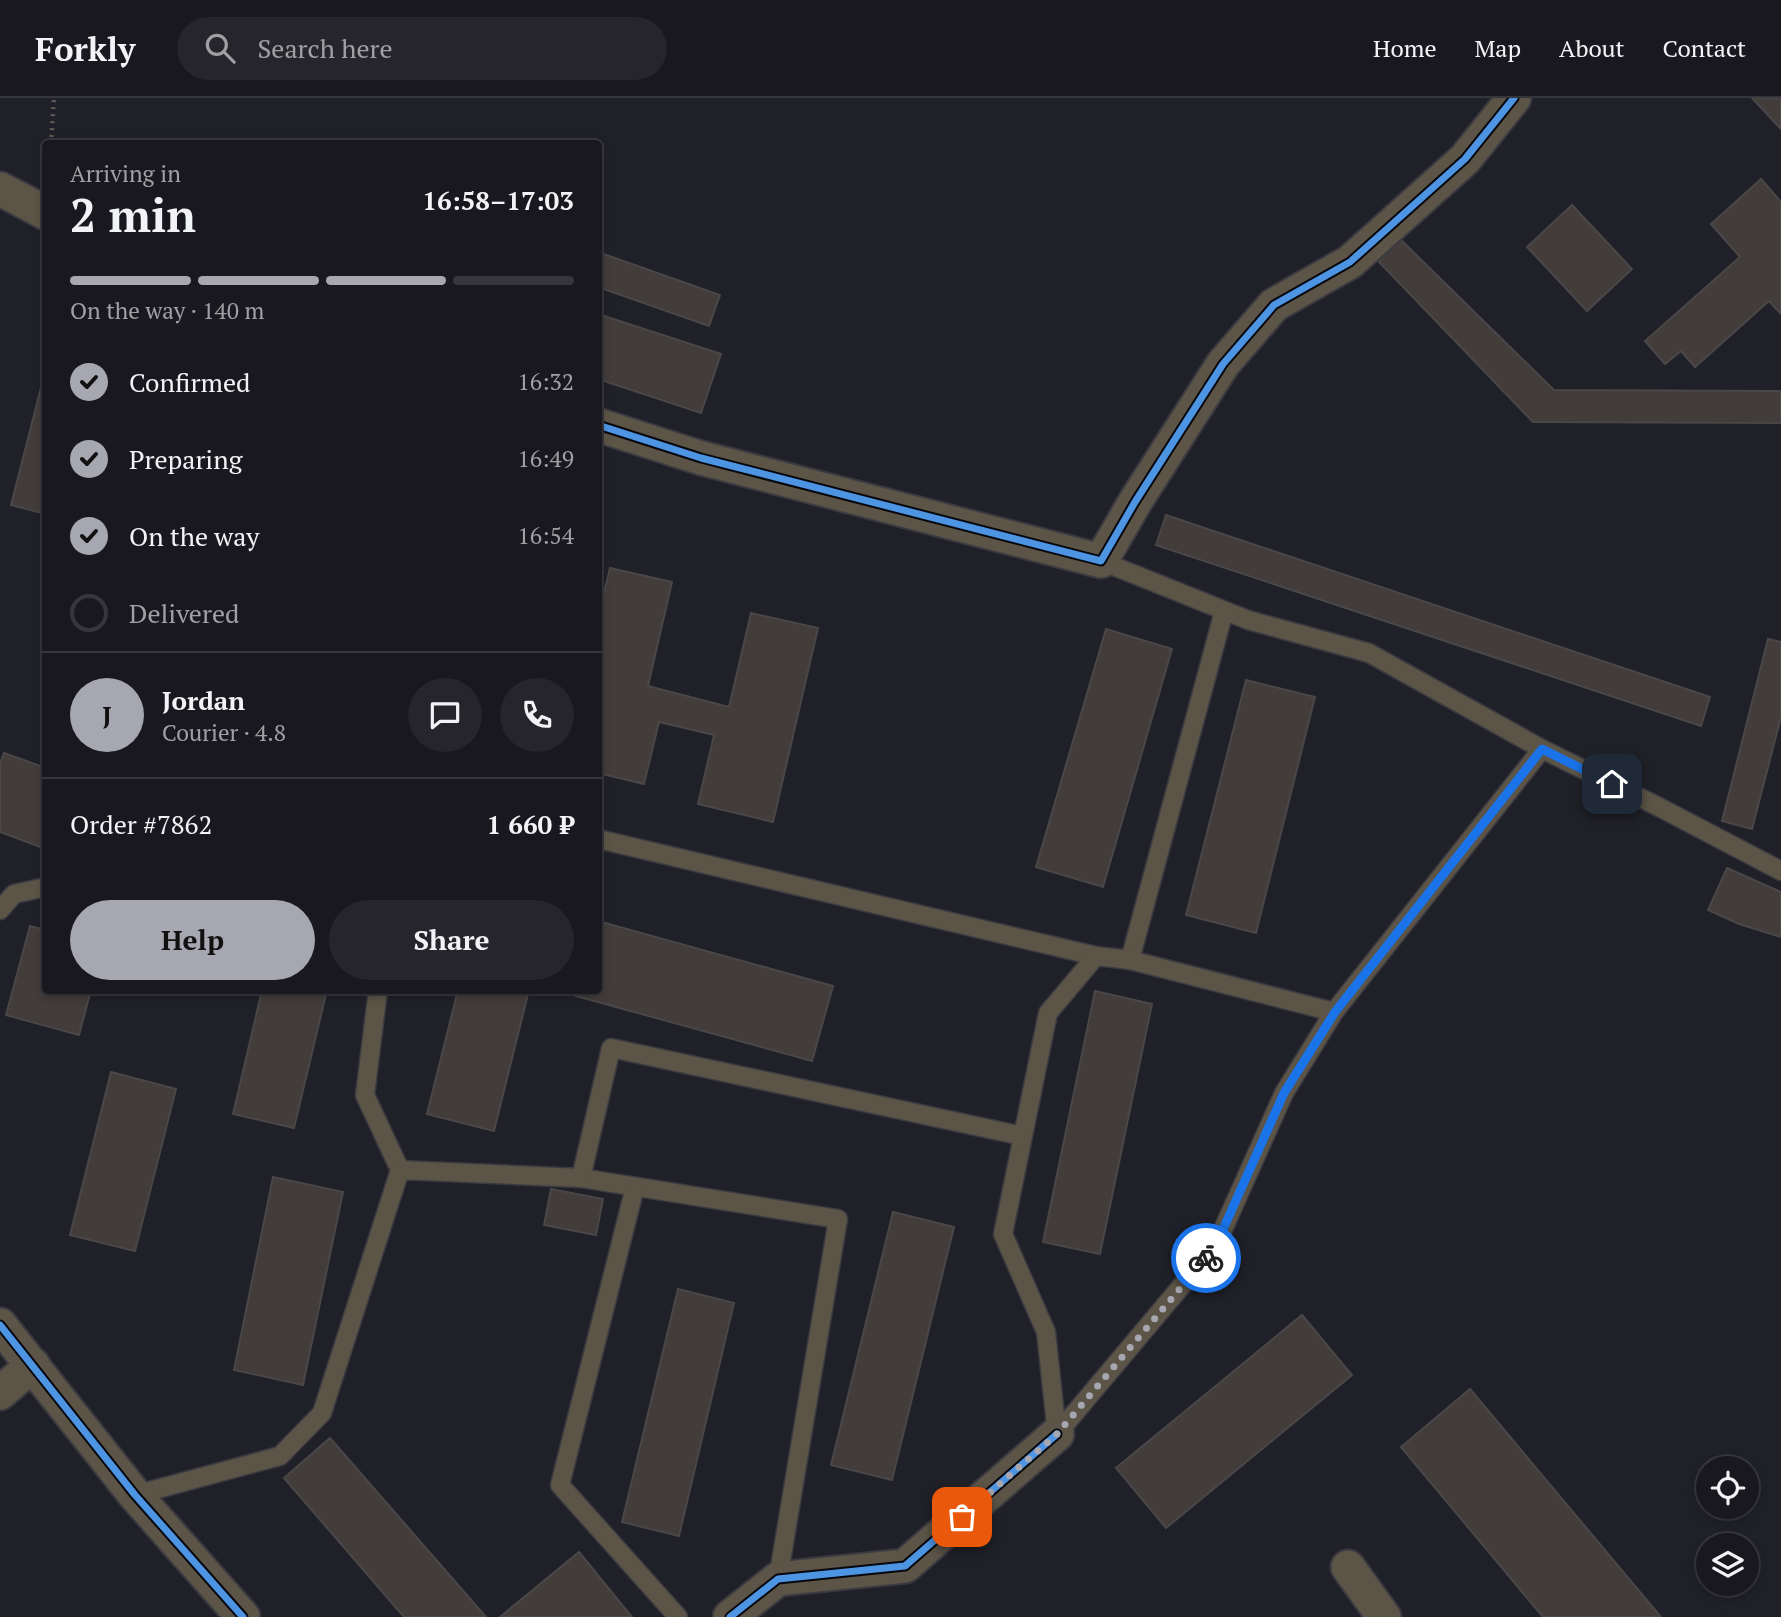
<!DOCTYPE html>
<html lang="en">
<head>
<meta charset="utf-8">
<style>
	body { margin:0; font-family:"PT Serif",serif; background:#25252b; color:#f1f3f6; height:100vh; display:flex; flex-direction:column; font-size:26px; white-space:nowrap }
	* { box-sizing:border-box; margin:0 }
	p { font-size:23px; color:#9fa0a4 }
	.icon { flex:none; width:38px; height:38px; fill:none; stroke:currentColor; stroke-width:2; stroke-linecap:round; stroke-linejoin:round }
	.map { position:relative; flex:1; overflow:hidden }
	.details { position:absolute; left:42px; top:42px; width:560px; height:854px; display:flex; flex-direction:column; background:#18181e; border-radius:7px; box-shadow:0 4px 10px #0003,0 0 0 2px #36373c }
	.details>* { flex:none }
	.buttons { position:absolute; left:1696px; top:1358px; display:grid; gap:14px }
	.buttons a { display:grid; place-items:center; width:63px; height:63px; border-radius:50%; background:#18181e; box-shadow:0 4px 10px #0003,0 0 0 2px #36373c; font-size:35px }
	.pin { position:absolute; display:grid; place-items:center; width:60px; height:60px; color:#fff; margin:-30px; border-radius:14px; box-shadow:0 4px 10px #0006 }
	.courier { position:absolute; display:grid; place-items:center; width:70px; height:70px; margin:-35px; border:5px solid #1a73e8; border-radius:50%; background:#fff; color:#222; box-shadow:0 2px 9px #0007 }
	.head em { font-style:normal; font-weight:800 }
	.head div { display:flex; flex-direction:column-reverse }
	.head { display:flex; align-items:center; justify-content:space-between; height:119px; padding:0 28px }
	h1 { font-size:46px; font-weight:800; line-height:52px }
	.bar { display:grid; grid-template-columns:repeat(4,1fr); gap:10px 7px; align-content:center; height:84px; padding:0 28px }
	.bar i { height:9px; border-radius:5px; background:#36373c }
	.bar .on { background:#a7a7b1 }
	.bar p { grid-column:span 4 }
	.line { display:flex; align-items:center; gap:18px; padding:0 28px; border-top:2px solid #36373c }
	.line div { flex:1 }
	.round { display:grid; place-items:center; flex:none; width:74px; height:74px; border-radius:37px; background:#25252b }
	ol { padding:0 28px; list-style:none }
	li { display:flex; align-items:center; gap:21px; height:77px }
	li p { margin-inline-start:auto }
	li .icon { padding:7px; border-radius:50%; background:#a7a7b1; color:#111; stroke-width:4 }
	li:last-child { color:#9fa0a4 }
	li i { width:38px; height:38px; border:4px solid #36373c; border-radius:50% }
	.cta { display:flex; gap:14px; margin-top:auto; padding:14px 28px }
	.cta a { flex:1; height:80px; border-radius:42px; background:#a7a7b1; color:#111; font-size:28px; font-weight:800; line-height:80px; text-align:center }
	.cta a+a { background:#25252b; color:#f1f3f6 }
	header { display:flex; align-items:center; gap:42px; box-sizing:border-box; height:98px; padding:0 35px; background:#18181e; border-bottom:2px solid #36373c }
	header strong { font-size:33px }
	nav { display:flex; gap:38px; margin-inline-start:auto; font-size:24px }
	.search { width:490px; height:63px; background:#25252b; display:flex; align-items:center; gap:18px; box-sizing:border-box; padding:0 24px; border-radius:38px; color:#9fa0a4; font-size:26px }
	.map>svg:first-child { display:block }
	.building { fill:#423c3b; stroke:#4a4748; stroke-width:2 }
	.lines { fill:none; stroke-linecap:round; stroke-linejoin:round }
	.lane-casing { stroke:#3a3a40; stroke-width:21 }
	.street-casing { stroke:#3a3a40; stroke-width:37 }
	.path { stroke:#5e5a54; stroke-width:4.5; stroke-dasharray:2 5; stroke-linecap:butt }
	.lane { stroke:#5b5447; stroke-width:18 }
	.street { stroke:#5b5447; stroke-width:33 }
	.cycleway-casing { stroke:#07080e; stroke-width:11 }
	.cycleway { stroke:#4d94e3; stroke-width:7 }
	.done { stroke:#a7a7b1; stroke-width:7; stroke-dasharray:0 12.6 }
	.route { stroke:#1a73e8; stroke-width:9 }
</style>
</head>
<body>
<header>
<strong>Forkly</strong>
<div class="search"><svg class="icon" aria-label="search" viewBox="0 0 24 24"><circle cx="10" cy="10" r="6"/><path d="M15 15l6 6"/></svg>Search here</div>
<nav><a>Home</a><a>Map</a><a>About</a><a>Contact</a></nav>
</header>
<div class="map">
<svg width="1781" height="1519" viewBox="0 0 1781 1519">
	<rect width="100%" height="100%" fill="#202028"/>
	<g class="building">
		<path d="M1752 0H1781V31Z"/>
		<path d="M1761 81 1781 104V216L1769 203 1695 269 1681 253 1665 266 1645 243 1740 159 1711 126Z"/>
		<path d="M1572 107 1632 171 1587 213 1527 149Z"/>
		<path d="M1398 139 1554 292 1781 293V325L1533 324 1379 164Z"/>
		<path d="M598 154 720 197 709 228 598 189Z"/>
		<path d="M598 216 721 256 701 315 598 281Z"/>
		<path d="M46 270V416L11 407Z"/>
		<path d="M1166 417 1710 599 1701 628 1156 447Z"/>
		<path d="M610 470 672 484 648 588 729 609 751 515 818 530 773 724 698 706 714 637 659 624 644 686 598 675V520Z"/>
		<path d="M1106 531 1172 551 1103 789 1036 769Z"/>
		<path d="M1768 541 1781 544V619L1752 731 1722 723Z"/>
		<path d="M1246 582 1315 599 1256 835 1186 817Z"/>
		<path d="M4 655 46 670V733L40 749 0 734V666Z"/>
		<path d="M1727 770 1781 794V839L1739 826 1708 812Z"/>
		<path d="M598 823 833 888 812 963 576 898 578 892H598Z"/>
		<path d="M30 828 46 832V892H91L79 937 6 917Z"/>
		<path d="M262 892H327L294 1030 233 1016Z"/>
		<path d="M458 892H529L494 1033 427 1016Z"/>
		<path d="M1095 893 1152 906 1100 1156 1043 1144Z"/>
		<path d="M111 974 176 991 135 1153 70 1137Z"/>
		<path d="M273 1079 343 1094 303 1287 234 1272Z"/>
		<path d="M551 1091 603 1101 596 1137 544 1127Z"/>
		<path d="M893 1114 954 1129 892 1382 831 1367Z"/>
		<path d="M678 1191 734 1205 679 1438 622 1424Z"/>
		<path d="M1302 1217 1352 1277 1166 1430 1116 1370Z"/>
		<path d="M1470 1291 1661 1519H1543L1401 1349Z"/>
		<path d="M330 1340 486 1519H404L284 1380Z"/>
		<path d="M579 1454 632 1519H500Z"/>
	</g>
	<g class="lines">
		<defs>
			<g id="lane">
				<path d="M1101 463 1248 522 1369 555 1542 651 1659 709 1781 773"/>
				<path d="M598 741 1096 858"/>
				<path d="M0 812 14 796 46 789"/>
				<path d="M1130 862 1224 513"/>
				<path d="M378 892 365 997 400 1072"/>
				<path d="M581 1080 838 1121 778 1481"/>
				<path d="M635 1089 560 1387 678 1519"/>
				<path d="M1057 1336 1046 1234 1003 1136 1048 915 1096 858 1130 862 1334 914 1542 651"/>
				<path d="M1057 1336 1216 1147 1284 995 1334 914"/>
				<path d="M135 1397 280 1358 322 1315 400 1072 581 1080 611 950 1023 1038"/>
			</g>
			<g id="street">
				<path d="M0 91 46 115"/>
				<path d="M598 327 701 360 1101 463 1135 404 1223 266 1274 207 1350 164 1465 61 1514 0"/>
				<path d="M0 1227 135 1397 243 1519"/>
				<path d="M0 1295 33 1267"/>
				<path d="M1348 1469 1384 1519"/>
				<path d="M730 1519 778 1481 905 1468 1057 1336"/>
			</g>
		</defs>
		<use href="#lane" class="lane-casing"/>
		<use href="#street" class="street-casing"/>
		<path class="path" d="M51 46 54 0"/>
		<use href="#lane" class="lane"/>
		<use href="#street" class="street"/>
		<defs>
			<g id="cycleway">
				<path d="M598 327 701 360 1101 463 1135 404 1223 266 1274 207 1350 164 1465 61 1514 0"/>
				<path d="M0 1227 135 1397 243 1519"/>
				<path d="M730 1519 778 1481 905 1468 1057 1336"/>
			</g>
		</defs>
		<use href="#cycleway" class="cycleway-casing"/>
		<use href="#cycleway" class="cycleway"/>
	</g>
	<g class="lines">
		<path class="done" d="M962 1419 1057 1336 1206 1160"/>
		<path class="route" d="M1206 1160 1216 1147 1284 995 1335 914 1542 651 1612 686"/>
	</g>
</svg>
<div class="buttons">
<a><svg class="icon" aria-label="locate" viewBox="0 0 24 24"><circle cx="12" cy="12" r="6"/><path d="M12 2v4M12 18v4M2 12h4M18 12h4"/></svg></a>
<a><svg class="icon" aria-label="layers" viewBox="0 0 24 24"><path d="M12 4l9 5-9 5-9-5zM3 14l9 5 9-5"/></svg></a>
</div>
<div class="pin" style="left:962px;top:1419px;background:#ea580c"><svg class="icon" aria-label="bag" viewBox="0 0 24 24"><path d="M5 8h14l-1 12H6zM9 8a3 3 0 0 1 6 0"/></svg></div>
<div class="pin" style="left:1612px;top:686px;background:#1f2937"><svg class="icon" aria-label="home" viewBox="0 0 24 24"><path d="M3 11l9-7 9 7M6 9v11h12V9"/></svg></div>
<div class="courier" style="left:1206px;top:1160px"><svg class="icon" aria-label="bike" viewBox="0 0 24 24"><circle cx="6" cy="16" r="4"/><circle cx="18" cy="16" r="4"/><path d="M6 16l4-8h5l3 8M10 8l3 8H6M13 5h3"/></svg></div>
<section class="details">
<div class="head"><div><h1>2 min</h1><p>Arriving in</p></div><em>16:58–17:03</em></div>
<div class="bar"><i class="on"></i><i class="on"></i><i class="on"></i><i></i><p>On the way · 140 m</p></div>
<ol>
<li><svg class="icon" aria-label="check" viewBox="0 0 24 24"><path d="M5 12l5 5 9-10"/></svg>Confirmed<p>16:32</p></li>
<li><svg class="icon" aria-label="check" viewBox="0 0 24 24"><path d="M5 12l5 5 9-10"/></svg>Preparing<p>16:49</p></li>
<li><svg class="icon" aria-label="check" viewBox="0 0 24 24"><path d="M5 12l5 5 9-10"/></svg>On the way<p>16:54</p></li>
<li><i></i>Delivered</li>
</ol>
<div class="line" style="height:126px"><b class="round" style="background:#a7a7b1;color:#111">J</b><div><b>Jordan</b><p>Courier · 4.8</p></div><a class="round"><svg class="icon" aria-label="chat" viewBox="0 0 24 24"><path d="M4 5h16v11H9l-5 4z"/></svg></a><a class="round"><svg class="icon" aria-label="phone" viewBox="0 0 24 24"><path d="M5 4h4l2 5-3 2q2 4 5 5l2-3 5 2v4C11 20 4 13 5 4z"/></svg></a></div>
<div class="line" style="height:91px"><div>Order #7862</div><b>1 660 ₽</b></div>
<div class="cta"><a>Help</a><a>Share</a></div>
</section>
</div>
</body>
</html>
